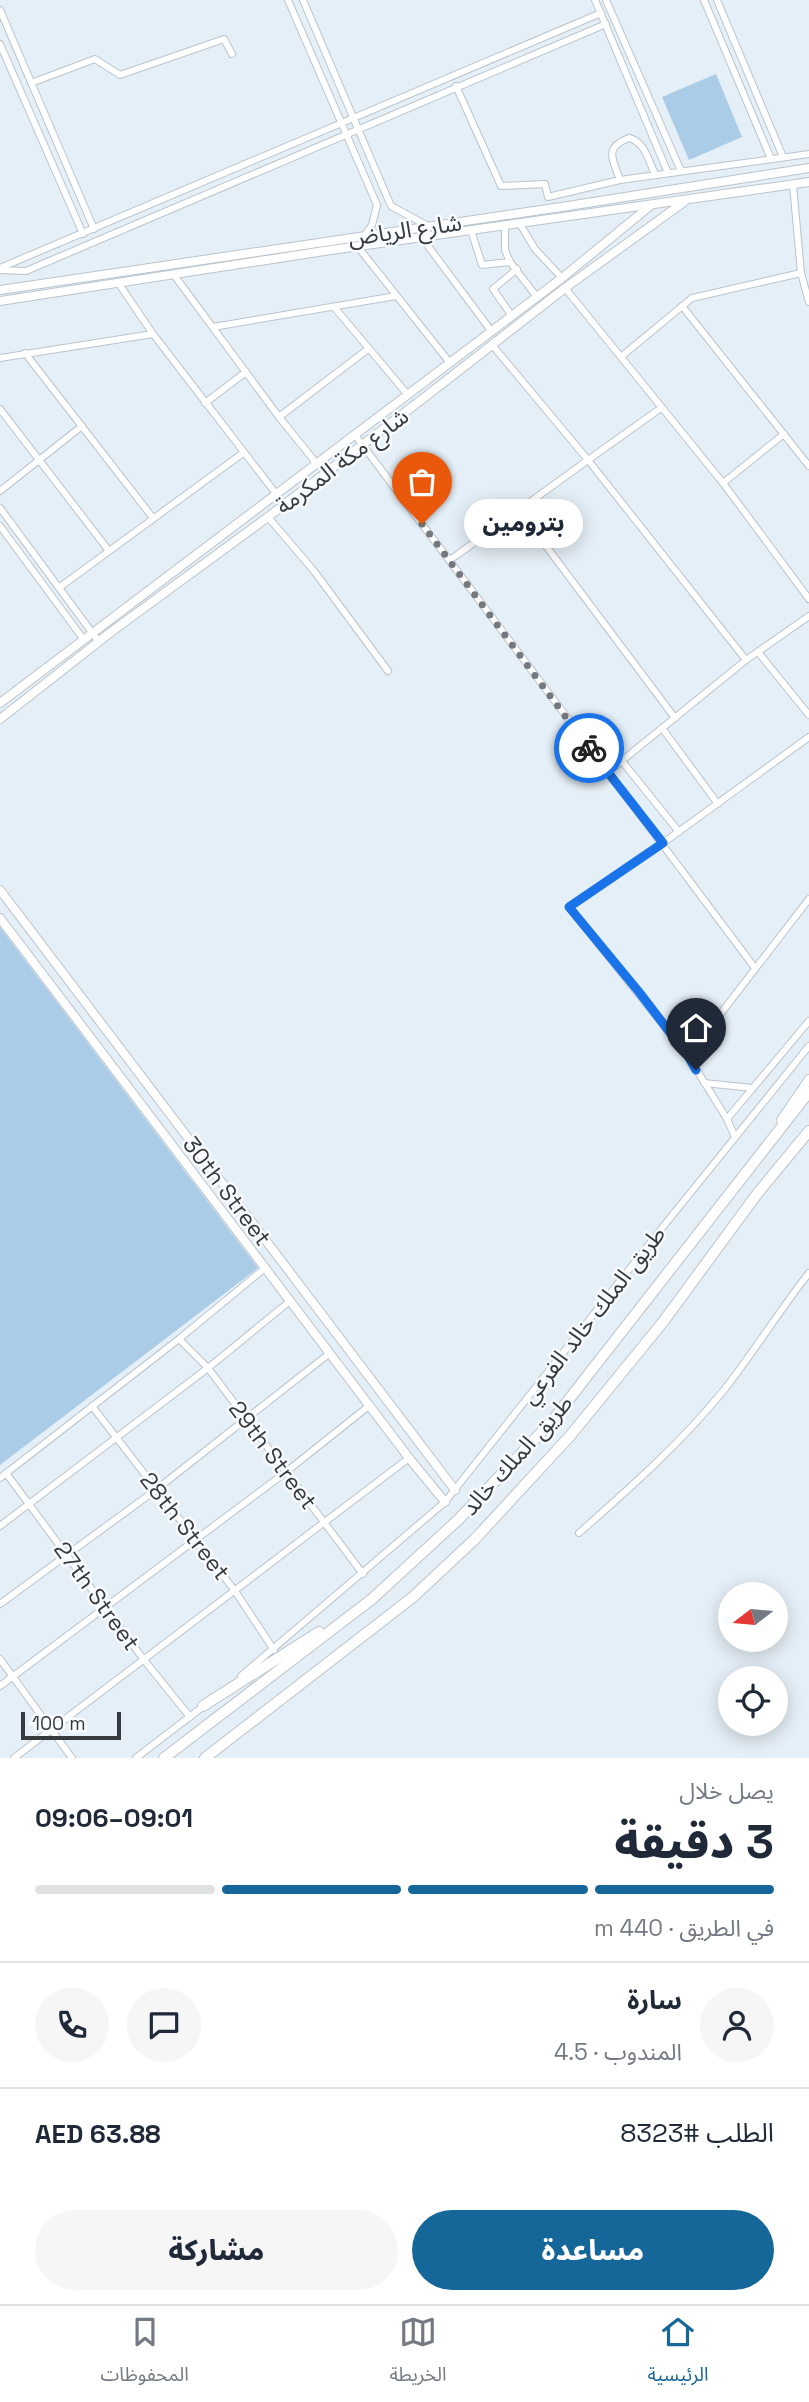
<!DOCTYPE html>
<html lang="ar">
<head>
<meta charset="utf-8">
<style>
	body { margin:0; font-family:"Space Grotesk","Noto Sans Arabic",sans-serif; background:#f6f6f7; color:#1f2937; direction:rtl; height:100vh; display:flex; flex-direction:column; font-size:26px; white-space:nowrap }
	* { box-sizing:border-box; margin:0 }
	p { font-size:23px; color:#747a83 }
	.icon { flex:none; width:38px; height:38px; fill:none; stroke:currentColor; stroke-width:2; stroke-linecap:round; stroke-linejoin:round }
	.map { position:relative; height:1758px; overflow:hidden; direction:ltr }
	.sheet { display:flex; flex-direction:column; background:#fff; flex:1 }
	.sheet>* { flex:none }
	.needle { width:46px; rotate:254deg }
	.tools { position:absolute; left:718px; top:1582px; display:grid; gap:14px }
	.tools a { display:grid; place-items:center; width:70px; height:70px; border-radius:50%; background:#fff; box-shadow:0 4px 18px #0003; font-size:35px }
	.scale { position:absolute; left:21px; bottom:18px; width:100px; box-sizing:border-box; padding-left:7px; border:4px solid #363a3d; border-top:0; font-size:19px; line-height:24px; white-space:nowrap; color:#363a3d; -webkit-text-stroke:5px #f7fbff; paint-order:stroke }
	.pin { position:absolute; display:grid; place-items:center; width:60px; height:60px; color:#fff; margin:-72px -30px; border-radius:50% 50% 50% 0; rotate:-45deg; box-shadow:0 0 7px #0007 }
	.pin .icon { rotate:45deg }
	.courier { position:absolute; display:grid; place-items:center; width:70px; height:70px; margin:-35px; border:5px solid #1a73e8; border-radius:50%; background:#fff; color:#222; box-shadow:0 2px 9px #0007 }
	.bubble { position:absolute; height:49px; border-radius:24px; background:#fff; box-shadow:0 4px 18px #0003; font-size:23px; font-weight:800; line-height:49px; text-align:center; direction:rtl }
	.headline em { font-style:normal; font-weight:800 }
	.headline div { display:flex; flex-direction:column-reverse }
	.headline { display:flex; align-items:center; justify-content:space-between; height:119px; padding:0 35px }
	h1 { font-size:46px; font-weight:800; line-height:52px }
	.bar { display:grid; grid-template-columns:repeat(4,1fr); gap:10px 7px; align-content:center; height:84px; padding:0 35px }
	.bar i { height:9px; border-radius:5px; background:#e0e1e3 }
	.bar .selected { background:#166799 }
	.bar p { grid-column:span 4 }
	.line { display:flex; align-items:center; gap:18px; padding:0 35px; border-top:2px solid #e0e1e3 }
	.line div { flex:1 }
	.round { display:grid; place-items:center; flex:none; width:74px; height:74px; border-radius:37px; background:#f6f6f7 }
	.action { display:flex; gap:14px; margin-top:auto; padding:14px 35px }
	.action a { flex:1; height:80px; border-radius:42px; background:#166799; color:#fff; font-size:28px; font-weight:800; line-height:80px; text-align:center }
	.action a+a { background:#f6f6f7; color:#1f2937 }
	.dock { display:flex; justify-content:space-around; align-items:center; height:98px; border-top:2px solid #e0e1e3; background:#fff; font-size:19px; color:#747a83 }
	.dock a { display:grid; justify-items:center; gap:4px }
	.dock .selected { color:#166799 }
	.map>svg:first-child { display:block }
	.green { fill:#abcce6 }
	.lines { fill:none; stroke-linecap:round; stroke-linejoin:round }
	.street-casing { stroke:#bac4cc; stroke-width:8 }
	.secondary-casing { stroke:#bac4cc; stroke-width:10 }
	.highway-casing { stroke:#bac4cc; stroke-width:12 }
	.street { stroke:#fff; stroke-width:6 }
	.secondary { stroke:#fff; stroke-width:8 }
	.highway { stroke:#fff; stroke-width:10 }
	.done { stroke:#73797e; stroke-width:7; stroke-dasharray:0 12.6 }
	.route { stroke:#1a73e8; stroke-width:9 }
	.labels { text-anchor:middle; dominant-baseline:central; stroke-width:5; stroke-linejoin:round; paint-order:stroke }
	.street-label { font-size:23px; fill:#363a3d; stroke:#f7fbff }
</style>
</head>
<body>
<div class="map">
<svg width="809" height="1758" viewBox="0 0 809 1758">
	<rect width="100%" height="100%" fill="#e5eff7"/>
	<g class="green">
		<path d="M716 74 742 137 689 160 662 97Z"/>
		<path d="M0 927 258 1268 0 1465Z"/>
	</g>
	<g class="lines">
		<defs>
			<g id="street">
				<path d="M288 0 377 205 372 225 365 235"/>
				<path d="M303 0 391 206 428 226"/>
				<path d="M595 0 668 173"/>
				<path d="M606 0 681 171"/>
				<path d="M704 0 771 159"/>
				<path d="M717 0 783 157"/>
				<path d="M0 10 94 229"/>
				<path d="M0 44 83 234"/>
				<path d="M31 83 95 59 120 75 224 39 232 54"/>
				<path d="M456 86 501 186 545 184 548 197 620 180 809 154"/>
				<path d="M620 180C613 159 603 148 629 138 645 142 648 160 655 174"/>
				<path d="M793 185 801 273 809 302"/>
				<path d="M520 224 535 249 562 278"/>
				<path d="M505 226V250L510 262 537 297"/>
				<path d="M471 230 482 265 510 262"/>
				<path d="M422 238 492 332"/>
				<path d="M358 247 450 363"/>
				<path d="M0 268 601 13"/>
				<path d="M0 270 26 271 606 24"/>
				<path d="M174 275 279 417 317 464"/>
				<path d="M119 284 153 334 277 495"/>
				<path d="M565 288 723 483 809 599"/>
				<path d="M682 306 809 466"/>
				<path d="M334 307 408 395"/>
				<path d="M512 316 493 289 517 269"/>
				<path d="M213 327 396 296"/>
				<path d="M25 353 153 518"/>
				<path d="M622 356 692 298 801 273"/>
				<path d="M0 358 153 334"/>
				<path d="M205 403 246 372"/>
				<path d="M661 408 588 460 746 660"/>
				<path d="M0 409 109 551"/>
				<path d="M279 417 368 349"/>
				<path d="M355 435 449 560 457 555 588 460 493 346"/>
				<path d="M723 483 784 434"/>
				<path d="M0 491 82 426"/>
				<path d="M0 508 99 642"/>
				<path d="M519 510 675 718"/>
				<path d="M268 517 314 571 388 671"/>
				<path d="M0 526 84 640"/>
				<path d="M449 560 755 968"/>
				<path d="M60 587 243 453"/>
				<path d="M758 652 809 715"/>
				<path d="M662 728 718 804"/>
				<path d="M809 737 663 843 569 907 688 1056 727 1119 809 1021"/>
				<path d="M622 761 679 832"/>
				<path d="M608 772 746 660 809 616"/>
				<path d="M688 1056 809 899"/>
				<path d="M704 1083 753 1088"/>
				<path d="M727 1119 735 1137"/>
				<path d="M179 1339 208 1368 363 1574"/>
				<path d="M92 1406 235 1591 274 1650"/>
				<path d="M6 1473 144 1660 190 1717"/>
				<path d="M0 1478 179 1339 265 1268"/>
				<path d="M0 1526 208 1368 290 1301"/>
				<path d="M579 1533C630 1488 681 1443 724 1390 754 1352 779 1311 809 1273"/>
				<path d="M0 1604 157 1489 330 1353"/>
				<path d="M0 1659 72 1758"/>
				<path d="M241 1676 445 1502 658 1233 809 1046"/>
				<path d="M0 1686 286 1472 370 1405"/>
				<path d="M14 1758 409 1458"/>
				<path d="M136 1758 205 1705"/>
			</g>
			<g id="secondary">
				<path d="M0 290 568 206 809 168"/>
				<path d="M0 301 331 250 809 182"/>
				<path d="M0 703 562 278 650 206"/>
				<path d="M0 719 111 632 268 517 425 397 565 288 684 202"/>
				<path d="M0 890 455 1490"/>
				<path d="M0 918 409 1458 445 1502"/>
				<path d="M781 1120 809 1079"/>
			</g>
			<g id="highway">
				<path d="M203 1706 319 1632"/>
				<path d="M164 1758 372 1599 459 1519 552 1421 809 1092"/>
				<path d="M205 1758 413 1597 475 1539 570 1436 663 1322 757 1194 809 1131"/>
			</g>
		</defs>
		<use href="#street" class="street-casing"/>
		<use href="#secondary" class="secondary-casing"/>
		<use href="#highway" class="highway-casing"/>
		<use href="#street" class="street"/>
		<use href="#secondary" class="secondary"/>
		<use href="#highway" class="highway"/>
	</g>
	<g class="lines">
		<path class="done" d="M422 524 589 748"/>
		<path class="route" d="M589 748 663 843 569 907 639 992 688 1056 696 1070"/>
	</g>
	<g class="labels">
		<g class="street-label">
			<text transform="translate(405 230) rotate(-8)">شارع الرياض</text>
			<text transform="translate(342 461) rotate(-37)">شارع مكة المكرمة</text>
			<text transform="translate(227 1191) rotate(53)">30th Street</text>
			<text transform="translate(593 1315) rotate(-52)">طريق الملك خالد الفرعي</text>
			<text transform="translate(273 1455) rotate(53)">29th Street</text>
			<text transform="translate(517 1455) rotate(-48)">طريق الملك خالد</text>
			<text transform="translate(185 1526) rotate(52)">28th Street</text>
			<text transform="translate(97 1596) rotate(54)">27th Street</text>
		</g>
	</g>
</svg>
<div class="tools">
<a><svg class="needle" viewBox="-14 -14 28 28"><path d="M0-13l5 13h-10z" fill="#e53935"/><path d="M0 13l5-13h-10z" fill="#747a83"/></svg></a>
<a><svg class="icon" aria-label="locate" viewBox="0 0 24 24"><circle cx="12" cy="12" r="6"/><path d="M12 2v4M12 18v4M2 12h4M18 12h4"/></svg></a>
</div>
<div class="scale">100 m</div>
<div class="pin" style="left:422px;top:524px;background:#ea580c"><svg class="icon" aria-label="bag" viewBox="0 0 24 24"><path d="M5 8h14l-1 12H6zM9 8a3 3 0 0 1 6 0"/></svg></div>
<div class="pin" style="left:696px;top:1070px;background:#1f2937"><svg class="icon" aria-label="home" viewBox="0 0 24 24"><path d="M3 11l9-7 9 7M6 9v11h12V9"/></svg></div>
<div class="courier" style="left:589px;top:748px"><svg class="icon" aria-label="bike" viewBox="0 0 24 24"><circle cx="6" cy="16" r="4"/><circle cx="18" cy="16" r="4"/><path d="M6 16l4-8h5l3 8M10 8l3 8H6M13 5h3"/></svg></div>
<div class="bubble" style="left:464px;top:499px;width:119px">بترومين</div>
</div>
<section class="sheet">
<div class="headline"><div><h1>3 دقيقة</h1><p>يصل خلال</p></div><em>09:01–09:06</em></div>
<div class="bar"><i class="selected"></i><i class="selected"></i><i class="selected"></i><i></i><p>في الطريق · 440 m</p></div>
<div class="line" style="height:126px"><a class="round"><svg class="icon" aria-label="person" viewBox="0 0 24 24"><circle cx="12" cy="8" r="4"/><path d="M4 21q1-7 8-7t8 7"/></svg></a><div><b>سارة</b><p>المندوب · 4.5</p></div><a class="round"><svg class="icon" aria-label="chat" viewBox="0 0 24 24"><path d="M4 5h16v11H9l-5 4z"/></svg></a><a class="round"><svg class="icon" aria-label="phone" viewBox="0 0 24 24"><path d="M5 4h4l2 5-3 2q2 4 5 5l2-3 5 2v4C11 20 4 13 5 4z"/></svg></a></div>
<div class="line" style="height:91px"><div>الطلب #8323</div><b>AED 63.88</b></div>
<div class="action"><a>مساعدة</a><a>مشاركة</a></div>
</section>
<nav class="dock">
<a class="selected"><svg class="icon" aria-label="home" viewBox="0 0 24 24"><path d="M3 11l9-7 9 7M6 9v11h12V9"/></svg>الرئيسية</a>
<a><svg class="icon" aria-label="map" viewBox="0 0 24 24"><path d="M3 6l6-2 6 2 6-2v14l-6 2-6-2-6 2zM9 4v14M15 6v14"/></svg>الخريطة</a>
<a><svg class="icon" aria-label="saved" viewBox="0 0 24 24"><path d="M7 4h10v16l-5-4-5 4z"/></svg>المحفوظات</a>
</nav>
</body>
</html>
